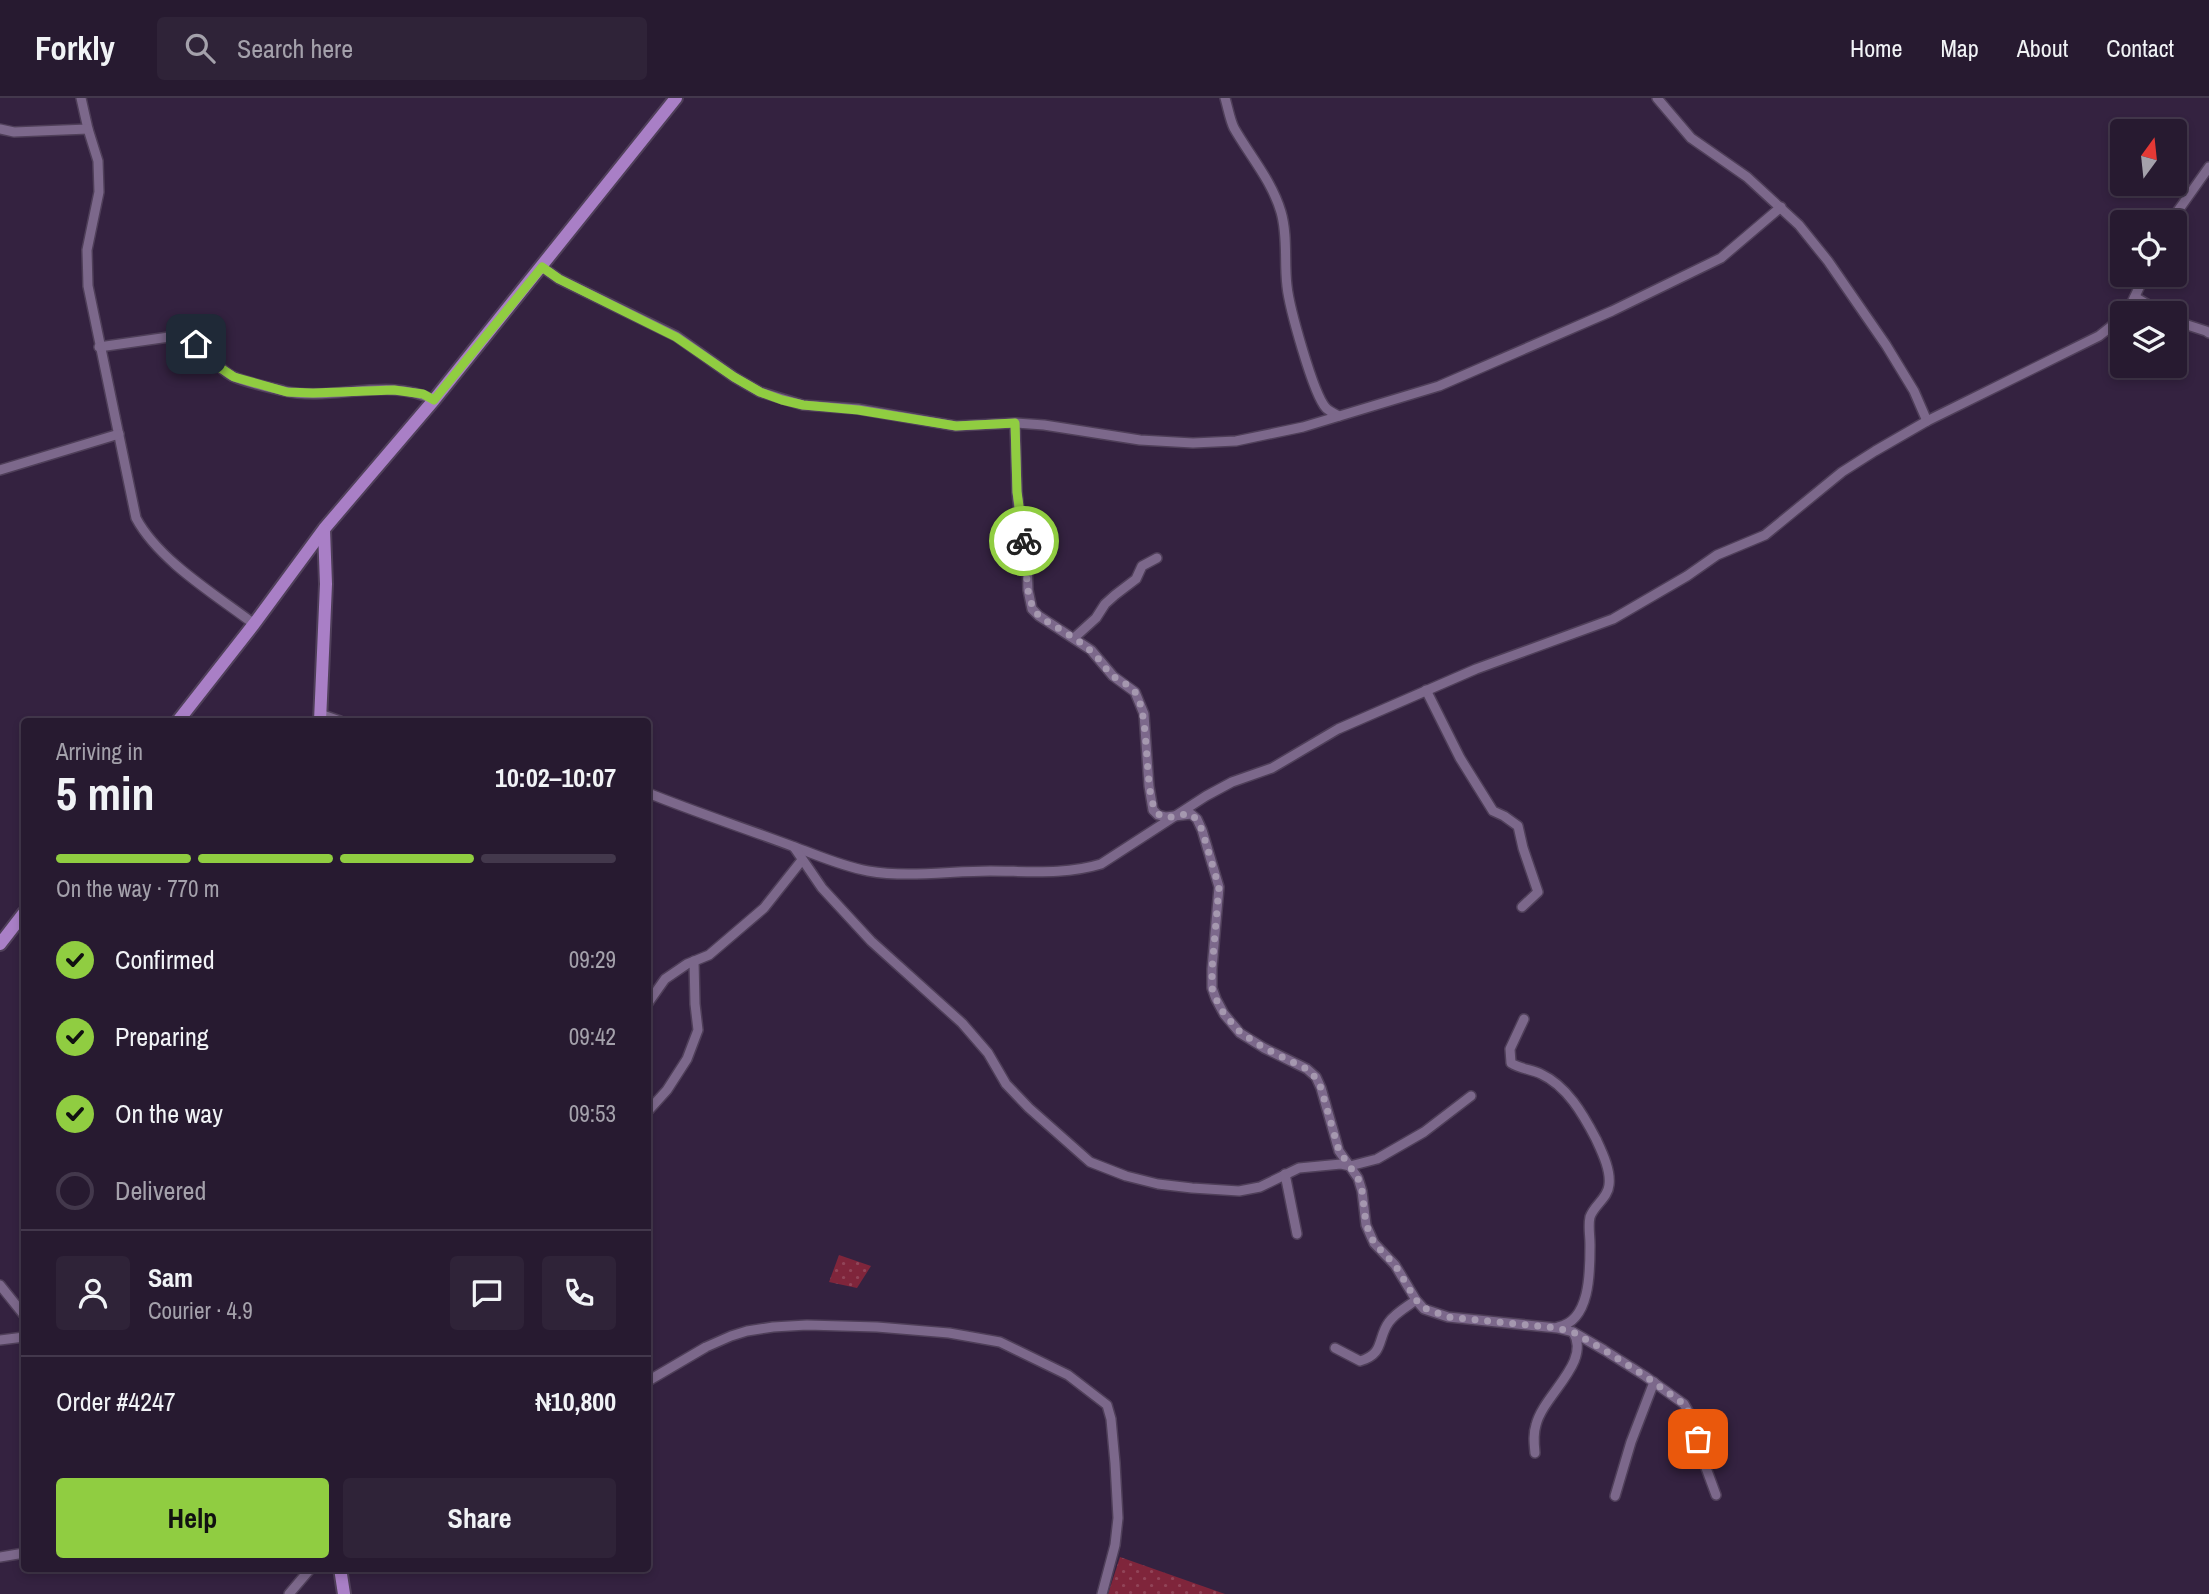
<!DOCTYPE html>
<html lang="en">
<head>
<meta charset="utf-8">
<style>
	body { margin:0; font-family:"Archivo Narrow",sans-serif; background:#2f2338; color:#f1f3f6; height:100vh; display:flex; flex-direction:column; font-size:26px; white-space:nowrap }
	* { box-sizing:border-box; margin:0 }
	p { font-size:23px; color:#a4a1ab }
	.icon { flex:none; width:38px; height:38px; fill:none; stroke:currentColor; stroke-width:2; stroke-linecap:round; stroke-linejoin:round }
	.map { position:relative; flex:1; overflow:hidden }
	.side { position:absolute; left:21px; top:620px; width:630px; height:854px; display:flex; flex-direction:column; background:#271a30; border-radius:7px; box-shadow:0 4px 10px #0003,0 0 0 2px #43384c }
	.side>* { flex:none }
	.needle { width:46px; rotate:15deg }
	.controls { position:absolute; left:2110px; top:21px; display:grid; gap:14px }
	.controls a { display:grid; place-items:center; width:77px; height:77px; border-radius:7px; background:#271a30; box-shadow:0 4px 10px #0003,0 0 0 2px #43384c; font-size:35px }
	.pin { position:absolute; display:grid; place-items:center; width:60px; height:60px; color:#fff; margin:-30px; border-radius:14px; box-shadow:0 4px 10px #0006 }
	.courier { position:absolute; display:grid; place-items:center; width:70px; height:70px; margin:-35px; border:5px solid #90cd41; border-radius:50%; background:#fff; color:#222; box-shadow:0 2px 9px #0007 }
	.headline em { font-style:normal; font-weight:800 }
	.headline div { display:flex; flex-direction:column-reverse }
	.headline { display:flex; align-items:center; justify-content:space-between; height:119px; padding:0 35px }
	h1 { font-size:46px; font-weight:800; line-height:52px }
	.bar { display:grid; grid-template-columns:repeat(4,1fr); gap:10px 7px; align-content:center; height:84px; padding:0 35px }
	.bar i { height:9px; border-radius:5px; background:#43384c }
	.bar .current { background:#90cd41 }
	.bar p { grid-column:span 4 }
	.line { display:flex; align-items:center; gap:18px; padding:0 35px; border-top:2px solid #43384c }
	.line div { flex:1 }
	.round { display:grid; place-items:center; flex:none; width:74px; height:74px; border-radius:7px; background:#2f2338 }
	ol { padding:0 35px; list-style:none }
	li { display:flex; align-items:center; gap:21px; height:77px }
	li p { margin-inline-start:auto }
	li .icon { padding:7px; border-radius:50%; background:#90cd41; color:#111; stroke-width:4 }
	li:last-child { color:#a4a1ab }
	li i { width:38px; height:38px; border:4px solid #43384c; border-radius:50% }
	.button { display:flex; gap:14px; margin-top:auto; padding:14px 35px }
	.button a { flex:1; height:80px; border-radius:7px; background:#90cd41; color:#111; font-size:28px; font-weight:800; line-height:80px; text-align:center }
	.button a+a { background:#2f2338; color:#f1f3f6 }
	header { display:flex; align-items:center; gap:42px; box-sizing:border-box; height:98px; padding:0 35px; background:#271a30; border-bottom:2px solid #43384c }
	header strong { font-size:33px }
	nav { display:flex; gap:38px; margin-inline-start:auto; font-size:24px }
	.search { width:490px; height:63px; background:#2f2338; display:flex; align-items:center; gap:18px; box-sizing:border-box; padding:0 24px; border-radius:7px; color:#a4a1ab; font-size:26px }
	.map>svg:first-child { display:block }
	.park { fill:url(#park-dots) }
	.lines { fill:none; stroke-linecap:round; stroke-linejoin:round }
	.minor-casing { stroke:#4f3f59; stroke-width:12 }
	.major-casing { stroke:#4f3f59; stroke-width:16 }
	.minor { stroke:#7c688b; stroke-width:9 }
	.major { stroke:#a97fc6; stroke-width:12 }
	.done { stroke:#a598af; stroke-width:7; stroke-dasharray:0 12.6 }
	.route { stroke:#90cd41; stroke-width:9 }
</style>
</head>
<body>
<header>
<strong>Forkly</strong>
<div class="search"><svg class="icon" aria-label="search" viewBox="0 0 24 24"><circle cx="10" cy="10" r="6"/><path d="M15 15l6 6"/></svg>Search here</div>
<nav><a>Home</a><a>Map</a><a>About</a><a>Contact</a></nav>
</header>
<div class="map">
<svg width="2209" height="1496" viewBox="0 0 2209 1496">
	<defs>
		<pattern id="park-dots" width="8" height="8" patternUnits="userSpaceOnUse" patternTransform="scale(1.75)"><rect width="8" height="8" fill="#7f253b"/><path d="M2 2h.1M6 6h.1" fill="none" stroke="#914458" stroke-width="1.8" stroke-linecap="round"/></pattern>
	</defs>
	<rect width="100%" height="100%" fill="#342240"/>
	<g class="park">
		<path d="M839 1157 871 1168 857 1190 829 1184Z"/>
		<path d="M1120 1459 1225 1496H1108Z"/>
	</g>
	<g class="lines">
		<defs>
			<g id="minor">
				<path d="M81 0 88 31 98 63 99 94 87 152 88 188 136 420C159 463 216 497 254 526"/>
				<path d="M1225 0C1228 10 1230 22 1234 30 1250 58 1272 83 1281 114 1288 138 1284 164 1287 188 1289 208 1313 296 1326 310 1329 313 1335 316 1339 318"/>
				<path d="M1657 0 1691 40 1747 79 1799 127 1828 163 1886 247 1914 293 1927 323"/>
				<path d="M0 31 14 34 88 31"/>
				<path d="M2170 124 2209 69"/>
				<path d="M542 169 559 181 676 238 734 279 760 294 803 307 858 311 956 328 1015 325 1044 327 1140 342 1193 345 1236 343 1303 329 1439 288 1612 213 1721 160 1781 109"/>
				<path d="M2135 199 2162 215"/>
				<path d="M2127 215 2145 177"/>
				<path d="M2175 223 2206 233 2209 235"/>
				<path d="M99 249 176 238C200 242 211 266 232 278 247 285 268 289 284 293 333 304 388 278 434 302"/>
				<path d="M1015 325 1017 394 1021 431 1027 463 1028 492 1032 511 1039 518 1091 552 1113 578 1135 594 1144 616 1149 688 1153 712 1158 717 1166 719 1191 716 1197 721 1202 732 1219 789 1212 871V890L1216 901 1224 916 1240 935 1264 950 1307 971 1316 979 1321 990 1339 1053 1358 1080 1362 1093 1366 1127 1374 1145 1395 1167 1416 1202 1424 1211 1448 1219 1557 1230 1573 1234 1604 1252 1645 1278 1684 1306 1693 1322 1702 1359 1716 1397"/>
				<path d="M0 372 119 336"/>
				<path d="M1074 540 1096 520 1105 506 1115 497 1136 481 1142 468 1157 460"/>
				<path d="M1426 592 1460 660 1493 713 1504 718 1518 728 1523 750 1538 794 1522 809"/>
				<path d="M320 616 340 623"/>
				<path d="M648 695C695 714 744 730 792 748 817 757 841 768 868 773 908 780 950 773 990 773 1027 773 1065 777 1101 766L1206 698 1232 684 1272 670 1338 631 1476 571 1613 521 1687 478 1717 457 1765 437 1842 374 1875 353 1927 323 2099 238 2123 219"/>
				<path d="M794 749 822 790 871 843 962 925 988 955 1006 986 1029 1010 1090 1064 1126 1078 1158 1086 1192 1090 1239 1093 1260 1089 1299 1070 1341 1066 1350 1068 1377 1061 1424 1034 1471 998"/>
				<path d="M648 905 665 881 687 866 709 857 764 810 802 762"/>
				<path d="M1524 921 1510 951 1511 965C1520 971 1531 971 1541 976 1567 988 1583 1016 1596 1041 1602 1054 1611 1072 1609 1087 1608 1100 1594 1107 1590 1119 1588 1128 1590 1137 1590 1146 1590 1172 1591 1223 1558 1229"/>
				<path d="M648 1013 667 992 687 961 698 932 695 906 694 863"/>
				<path d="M1285 1076 1297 1136"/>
				<path d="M0 1187 24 1217"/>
				<path d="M0 1242 24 1239"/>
				<path d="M1335 1250 1360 1263C1385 1256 1377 1240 1389 1224 1395 1215 1408 1208 1416 1202"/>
				<path d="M648 1283 706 1249 731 1238 747 1233 773 1229 807 1227 877 1229 949 1235 1000 1244 1068 1277 1107 1307 1111 1321 1115 1365 1118 1420 1115 1447 1102 1496"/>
				<path d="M1535 1355C1534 1345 1533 1336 1536 1327 1543 1297 1592 1264 1573 1234"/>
				<path d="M1615 1398 1631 1344 1654 1284"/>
				<path d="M0 1459 24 1455"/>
				<path d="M289 1496 311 1470"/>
			</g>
			<g id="major">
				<path d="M178 623 254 526 324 431 434 302 676 0"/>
				<path d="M320 623 326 486 324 432"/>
				<path d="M0 846 24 815"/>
				<path d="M340 1470 344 1496"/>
			</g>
		</defs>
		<use href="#minor" class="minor-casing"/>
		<use href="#major" class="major-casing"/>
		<use href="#minor" class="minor"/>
		<use href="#major" class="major"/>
	</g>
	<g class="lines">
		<path class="done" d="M1024 443C1029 467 1022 499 1039 518 1056 530 1076 539 1092 554 1100 561 1105 571 1113 578 1120 584 1129 586 1135 594 1152 618 1142 709 1160 717 1170 723 1181 715 1191 716L1196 721 1202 732 1219 789 1212 871V890L1216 901 1224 916 1240 934 1264 950 1307 971 1315 979 1321 990 1339 1053 1358 1080 1362 1093 1366 1126 1374 1145 1395 1167 1416 1202 1424 1210 1448 1219 1557 1230 1573 1234 1604 1252 1645 1278 1684 1306 1693 1322 1698 1341"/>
		<path class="route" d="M196 246 213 265 234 279 287 294 313 295 394 292 423 296 434 302 542 169 559 181 676 239 734 279 760 294 782 302 803 307 858 312 956 328 1015 325 1017 394 1024 443"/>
	</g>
</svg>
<div class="controls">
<a><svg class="needle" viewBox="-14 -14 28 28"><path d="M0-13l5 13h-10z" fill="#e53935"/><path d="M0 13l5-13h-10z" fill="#a4a1ab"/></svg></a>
<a><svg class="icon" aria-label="locate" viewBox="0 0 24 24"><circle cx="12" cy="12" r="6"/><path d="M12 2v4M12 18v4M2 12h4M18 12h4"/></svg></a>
<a><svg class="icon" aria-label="layers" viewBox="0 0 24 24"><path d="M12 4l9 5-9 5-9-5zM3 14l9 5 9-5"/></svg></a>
</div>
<div class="pin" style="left:1698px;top:1341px;background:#ea580c"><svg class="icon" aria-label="bag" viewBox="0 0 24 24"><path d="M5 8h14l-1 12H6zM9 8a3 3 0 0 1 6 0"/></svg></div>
<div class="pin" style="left:196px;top:246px;background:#1f2937"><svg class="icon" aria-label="home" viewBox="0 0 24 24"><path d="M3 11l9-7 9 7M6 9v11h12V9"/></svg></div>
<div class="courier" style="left:1024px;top:443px"><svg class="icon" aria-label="bike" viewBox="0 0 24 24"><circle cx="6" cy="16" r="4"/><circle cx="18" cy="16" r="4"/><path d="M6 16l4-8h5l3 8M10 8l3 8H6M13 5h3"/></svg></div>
<section class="side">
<div class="headline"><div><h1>5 min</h1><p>Arriving in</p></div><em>10:02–10:07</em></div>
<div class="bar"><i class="current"></i><i class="current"></i><i class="current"></i><i></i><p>On the way · 770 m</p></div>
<ol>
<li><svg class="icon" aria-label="check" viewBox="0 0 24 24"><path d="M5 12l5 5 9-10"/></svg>Confirmed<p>09:29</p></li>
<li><svg class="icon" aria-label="check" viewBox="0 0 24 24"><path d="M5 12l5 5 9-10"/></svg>Preparing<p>09:42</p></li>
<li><svg class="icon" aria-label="check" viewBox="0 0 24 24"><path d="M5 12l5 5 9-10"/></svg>On the way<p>09:53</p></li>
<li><i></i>Delivered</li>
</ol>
<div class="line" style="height:126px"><a class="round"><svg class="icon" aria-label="person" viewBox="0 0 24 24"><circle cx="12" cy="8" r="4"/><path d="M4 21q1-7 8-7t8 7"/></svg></a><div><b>Sam</b><p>Courier · 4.9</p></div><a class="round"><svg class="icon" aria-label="chat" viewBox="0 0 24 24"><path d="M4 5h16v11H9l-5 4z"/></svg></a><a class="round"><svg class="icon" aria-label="phone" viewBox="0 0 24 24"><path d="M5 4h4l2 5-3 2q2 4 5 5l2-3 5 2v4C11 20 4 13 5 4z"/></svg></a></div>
<div class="line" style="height:91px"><div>Order #4247</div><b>₦10,800</b></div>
<div class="button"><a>Help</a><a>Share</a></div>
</section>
</div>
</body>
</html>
